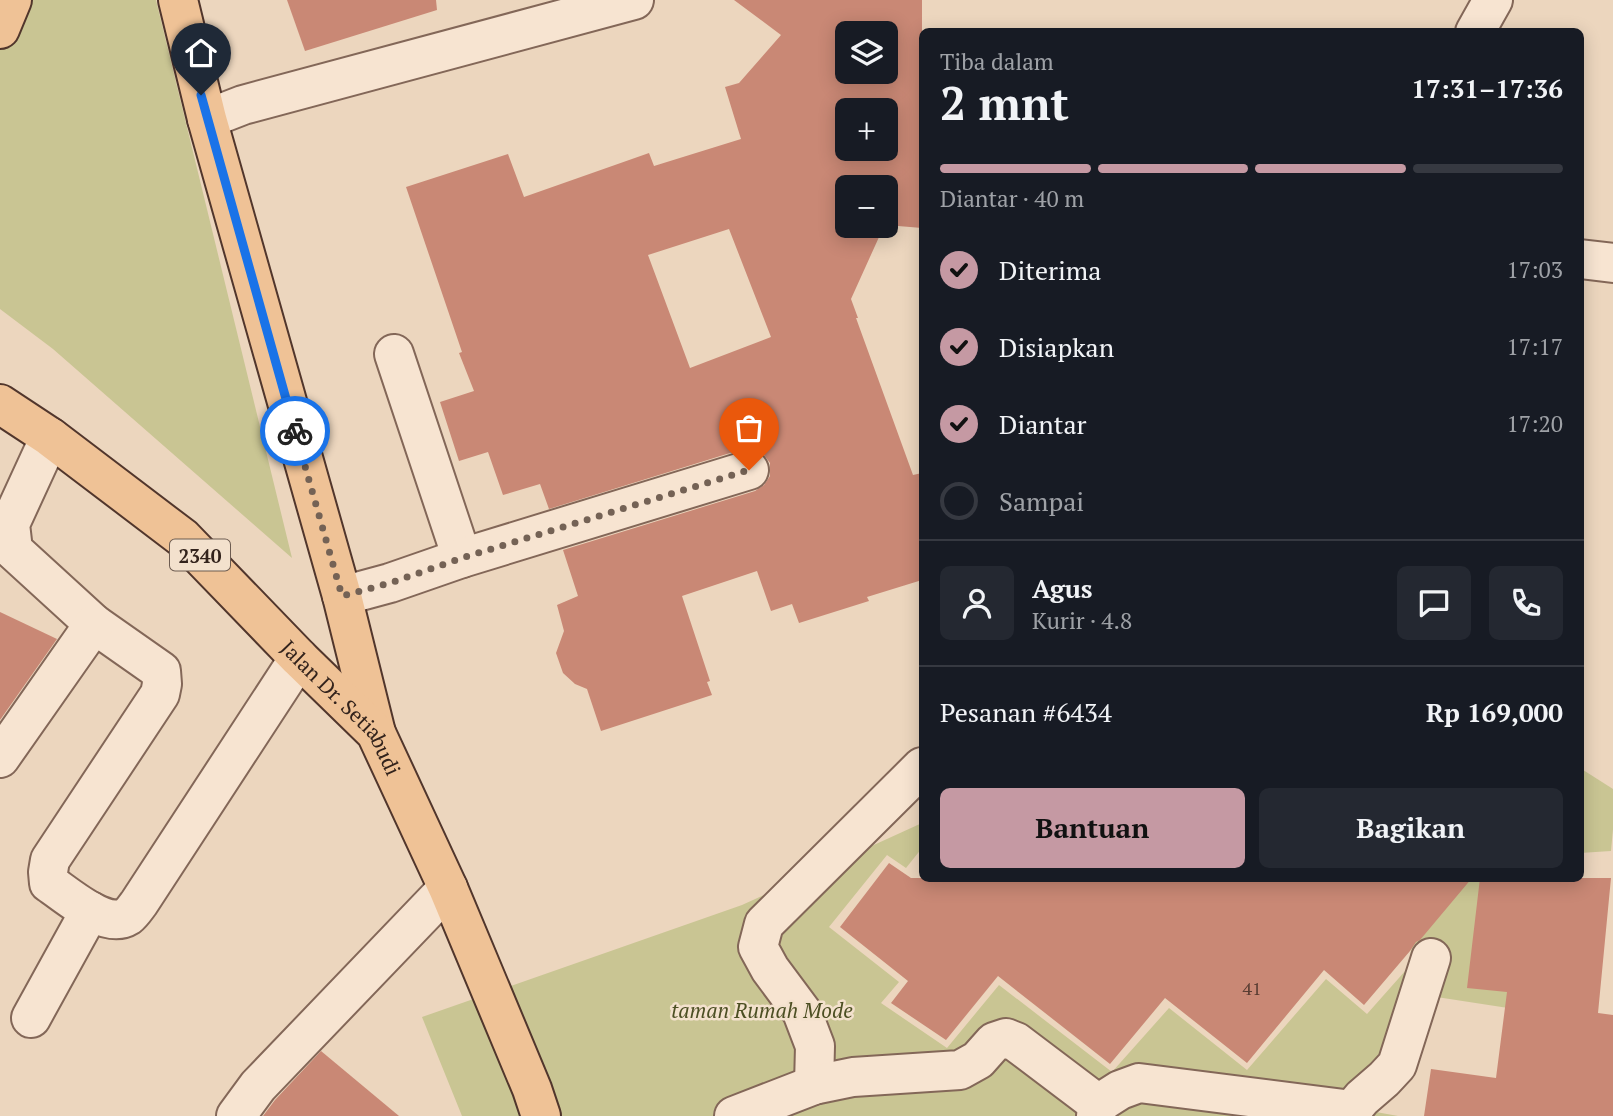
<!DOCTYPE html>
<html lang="id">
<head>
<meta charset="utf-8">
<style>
	body { margin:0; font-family:"PT Serif",serif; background:#242831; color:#f1f3f6; height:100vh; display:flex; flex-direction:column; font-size:26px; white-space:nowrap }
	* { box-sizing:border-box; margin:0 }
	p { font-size:23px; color:#9ea1a6 }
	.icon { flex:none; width:38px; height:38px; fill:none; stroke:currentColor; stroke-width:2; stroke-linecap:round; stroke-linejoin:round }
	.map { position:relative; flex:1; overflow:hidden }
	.drawer { position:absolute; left:919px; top:28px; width:665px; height:854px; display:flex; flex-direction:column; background:#171b24; border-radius:10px; box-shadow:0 4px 18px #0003 }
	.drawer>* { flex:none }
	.fabs { position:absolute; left:835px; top:21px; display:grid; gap:14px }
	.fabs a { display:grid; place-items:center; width:63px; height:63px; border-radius:10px; background:#171b24; box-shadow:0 4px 18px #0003; font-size:35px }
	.pin { position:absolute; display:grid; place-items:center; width:60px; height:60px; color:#fff; margin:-72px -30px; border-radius:50% 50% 50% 0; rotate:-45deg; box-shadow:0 0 7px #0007 }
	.pin .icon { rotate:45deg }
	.courier { position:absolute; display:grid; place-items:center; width:70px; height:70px; margin:-35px; border:5px solid #1a73e8; border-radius:50%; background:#fff; color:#222; box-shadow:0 2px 9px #0007 }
	.headline em { font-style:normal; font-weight:700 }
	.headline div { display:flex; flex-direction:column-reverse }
	.headline { display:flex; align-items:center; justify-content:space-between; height:119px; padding:0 21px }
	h1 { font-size:46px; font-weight:700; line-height:52px }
	.bar { display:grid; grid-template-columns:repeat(4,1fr); gap:10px 7px; align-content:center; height:84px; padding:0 21px }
	.bar i { height:9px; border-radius:5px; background:#363941 }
	.bar .selected { background:#c599a3 }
	.bar p { grid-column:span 4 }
	.line { display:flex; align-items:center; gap:18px; padding:0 21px; border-top:2px solid #363941 }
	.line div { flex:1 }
	.round { display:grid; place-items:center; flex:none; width:74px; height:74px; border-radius:10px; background:#242831 }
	ol { padding:0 21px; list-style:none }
	li { display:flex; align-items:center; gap:21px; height:77px }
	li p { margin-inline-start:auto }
	li .icon { padding:7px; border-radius:50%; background:#c599a3; color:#111; stroke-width:4 }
	li:last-child { color:#9ea1a6 }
	li i { width:38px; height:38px; border:4px solid #363941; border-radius:50% }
	.action { display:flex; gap:14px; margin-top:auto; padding:14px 21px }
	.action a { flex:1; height:80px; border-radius:10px; background:#c599a3; color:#111; font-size:28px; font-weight:700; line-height:80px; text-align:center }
	.action a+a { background:#242831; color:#f1f3f6 }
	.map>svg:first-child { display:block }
	.green { fill:#c9c593 }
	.building { fill:#c98875; fill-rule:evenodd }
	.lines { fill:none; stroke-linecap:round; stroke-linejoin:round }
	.minor-casing { stroke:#836758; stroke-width:42 }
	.major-casing { stroke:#51362c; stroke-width:42 }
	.minor { stroke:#f7e4d1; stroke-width:38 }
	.major { stroke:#efc296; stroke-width:38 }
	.done { stroke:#746255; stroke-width:7; stroke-dasharray:0 12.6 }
	.route { stroke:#1a73e8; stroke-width:9 }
	.labels { text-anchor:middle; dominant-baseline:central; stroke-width:5; stroke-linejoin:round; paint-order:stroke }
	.number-label { font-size:18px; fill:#583c32 }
	.shield { fill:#f3e1cd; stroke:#6d5c51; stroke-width:2 }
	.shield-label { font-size:19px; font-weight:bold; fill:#33231c }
	.street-label { font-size:21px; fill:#33231c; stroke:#f3e1cd }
	.park-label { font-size:21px; font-style:italic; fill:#4c4f23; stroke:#f3e1cd }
</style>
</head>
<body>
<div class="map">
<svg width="1613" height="1116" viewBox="0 0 1613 1116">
	<rect width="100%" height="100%" fill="#ecd6be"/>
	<g class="green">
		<path d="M13 0H156L292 558 53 349 0 309V27Z"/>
		<path d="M1580 768 1613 789V829L1611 851 1580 853Z"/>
		<path d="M922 823V848L906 868 887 855 829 927 899 982 881 1003 947 1048 999 985 1112 1072 1169 1008 1247 1070 1326 979 1367 1014 1406 970 1376 1112 1398 1116H462L422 1017 742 905Z"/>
		<path d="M1423 879H1573L1553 1015 1404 992Z"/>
	</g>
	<g class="building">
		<path d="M287 0H436L437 10 305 51Z"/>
		<path d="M734 0H922V228L886 225V187H847V226H884L851 299 858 318H856L913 475 922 473V580L867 597 869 601 799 623 792 604 771 611 757 571 682 596 710 681 707 682 712 695 601 731 587 689 575 684 563 673 556 653 564 631 557 605 578 596 563 550 755 491 764 485 770 476V463L764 455 755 449H743L549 509 540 484 503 495 488 452 459 461 440 402 474 391 459 353 462 352 406 187 508 154 524 197 649 153 654 166 741 139 725 87 739 83 781 35ZM847 33H886V72H847ZM847 110H886V149H847ZM729 229 771 337 690 368 648 255Z"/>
		<path d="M0 612 57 639 0 720Z"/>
		<path d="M889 863 911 878H1472L1420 940 1416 942 1410 951 1364 1005 1324 970 1247 1063 1165 998 1110 1064 998 976 946 1040 891 1003 908 981 840 927Z"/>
		<path d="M1480 878H1611L1598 1013 1613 1015V1116H1424L1431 1069 1496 1078 1507 992 1467 988Z"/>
		<path d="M321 1051 399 1116H263L275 1100Z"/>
	</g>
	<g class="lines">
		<defs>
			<g id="minor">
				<path d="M1475 32 1493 0"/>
				<path d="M207 119 243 105 634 0"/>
				<path d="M1580 259 1613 263"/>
				<path d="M394 354 462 558"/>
				<path d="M50 437 10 524 13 550 94 624 161 671 162 684 160 694 50 860 48 872 49 883C67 895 106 930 128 916 132 913 136 907 139 903L299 658"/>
				<path d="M342 596 390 583 462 558 749 470"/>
				<path d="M0 758 94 624"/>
				<path d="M31 1018 90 911"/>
				<path d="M814 1085 815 1046 802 1012 770 969 758 947 764 924 922 767"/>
				<path d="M1352 1110 1362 1098 1384 1079 1397 1065 1431 958"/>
				<path d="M236 1116 258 1086 448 888"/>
				<path d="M734 1116 814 1085 853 1077 960 1070 978 1060 994 1042 1006 1038 1016 1042 1098 1104"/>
				<path d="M1096 1116 1098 1104 1120 1090 1139 1083 1352 1110 1353 1116"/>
			</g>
			<g id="major">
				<path d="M178 0 207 119 342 596 376 733"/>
				<path d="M0 29 12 0"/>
				<path id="s1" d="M0 404 50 437 183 538 299 658 376 733 448 888 532 1089 541 1116"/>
			</g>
		</defs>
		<use href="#minor" class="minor-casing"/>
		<use href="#major" class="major-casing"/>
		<use href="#minor" class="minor"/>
		<use href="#major" class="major"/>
	</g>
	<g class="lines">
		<path class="done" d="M295 431 342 596 390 583 462 558 749 470"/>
		<path class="route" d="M201 95 295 431"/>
	</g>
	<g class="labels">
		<g class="number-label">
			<text x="1252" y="988">41</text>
		</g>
		<rect class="shield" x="170" y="539.5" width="60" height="31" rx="5"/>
		<g class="shield-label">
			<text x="200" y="555">2340</text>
		</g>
		<g class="street-label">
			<text stroke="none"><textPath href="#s1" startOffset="460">Jalan Dr. Setiabudi</textPath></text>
		</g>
		<g class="park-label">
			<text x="762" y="1010">taman Rumah Mode</text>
		</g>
	</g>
</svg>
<div class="fabs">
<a><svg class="icon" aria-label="layers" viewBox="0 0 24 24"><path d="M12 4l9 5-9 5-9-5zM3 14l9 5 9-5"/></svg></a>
<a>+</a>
<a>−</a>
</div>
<div class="pin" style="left:749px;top:470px;background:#ea580c"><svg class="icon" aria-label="bag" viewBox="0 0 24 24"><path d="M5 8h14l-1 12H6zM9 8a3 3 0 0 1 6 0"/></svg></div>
<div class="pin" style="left:201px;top:95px;background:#1f2937"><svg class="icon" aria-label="home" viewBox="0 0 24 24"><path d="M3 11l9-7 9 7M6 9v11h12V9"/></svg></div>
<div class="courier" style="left:295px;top:431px"><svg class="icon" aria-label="bike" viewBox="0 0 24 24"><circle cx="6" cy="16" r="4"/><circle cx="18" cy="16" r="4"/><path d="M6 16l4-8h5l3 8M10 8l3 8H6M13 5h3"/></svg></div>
<section class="drawer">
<div class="headline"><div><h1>2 mnt</h1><p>Tiba dalam</p></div><em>17:31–17:36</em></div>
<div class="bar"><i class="selected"></i><i class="selected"></i><i class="selected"></i><i></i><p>Diantar · 40 m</p></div>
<ol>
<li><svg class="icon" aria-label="check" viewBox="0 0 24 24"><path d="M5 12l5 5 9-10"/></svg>Diterima<p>17:03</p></li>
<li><svg class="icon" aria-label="check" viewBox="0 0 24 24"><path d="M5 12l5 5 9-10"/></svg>Disiapkan<p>17:17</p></li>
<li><svg class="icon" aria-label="check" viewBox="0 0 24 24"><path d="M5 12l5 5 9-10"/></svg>Diantar<p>17:20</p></li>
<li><i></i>Sampai</li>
</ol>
<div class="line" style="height:126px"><a class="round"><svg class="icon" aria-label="person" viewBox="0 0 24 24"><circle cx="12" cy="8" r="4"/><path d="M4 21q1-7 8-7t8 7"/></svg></a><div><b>Agus</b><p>Kurir · 4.8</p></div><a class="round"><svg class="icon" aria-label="chat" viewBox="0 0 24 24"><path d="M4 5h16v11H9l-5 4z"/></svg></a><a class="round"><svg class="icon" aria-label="phone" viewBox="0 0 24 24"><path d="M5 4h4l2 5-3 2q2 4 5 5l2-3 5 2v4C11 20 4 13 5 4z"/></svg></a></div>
<div class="line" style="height:91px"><div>Pesanan #6434</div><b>Rp 169,000</b></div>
<div class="action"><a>Bantuan</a><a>Bagikan</a></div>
</section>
</div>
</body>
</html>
